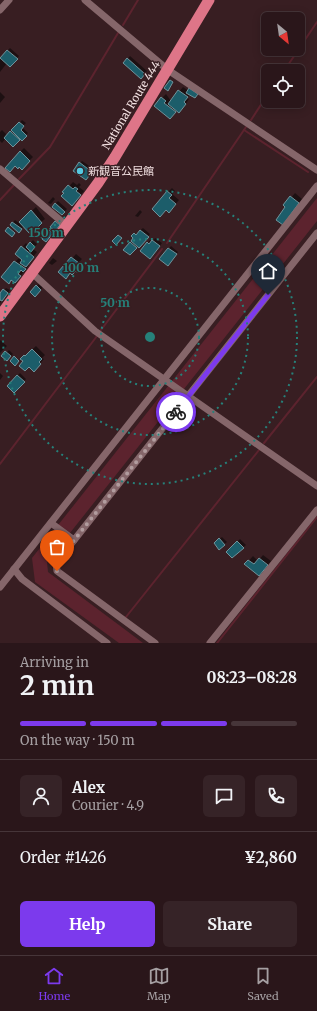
<!DOCTYPE html>
<html lang="en">
<head>
<meta charset="utf-8">
<style>
	body { margin:0; font-family:Merriweather,"Noto Sans JP",serif; background:#362327; color:#f1f3f6; height:100vh; display:flex; flex-direction:column; font-size:15px; white-space:nowrap }
	* { box-sizing:border-box; margin:0 }
	p { font-size:13px; color:#a59fa2 }
	.icon { flex:none; width:22px; height:22px; fill:none; stroke:currentColor; stroke-width:2; stroke-linecap:round; stroke-linejoin:round }
	.map { position:relative; height:643px; overflow:hidden }
	.panel { display:flex; flex-direction:column; background:#2a161a; flex:1 }
	.panel>* { flex:none }
	.needle { width:26px; rotate:151deg }
	.buttons { position:absolute; left:261px; top:12px; display:grid; gap:8px }
	.buttons a { display:grid; place-items:center; width:44px; height:44px; border-radius:6px; background:#2a161a; box-shadow:0 2px 10px #0003,0 0 0 1px #463539; font-size:20px }
	.pin { position:absolute; display:grid; place-items:center; width:34px; height:34px; color:#fff; margin:-41px -17px; border-radius:50% 50% 50% 0; rotate:-45deg; box-shadow:0 0 4px #0007 }
	.pin .icon { rotate:45deg }
	.courier { position:absolute; display:grid; place-items:center; width:40px; height:40px; margin:-20px; border:3px solid #7c3aed; border-radius:50%; background:#fff; color:#222; box-shadow:0 1px 5px #0007 }
	.headline em { font-style:normal; font-weight:700 }
	.headline div { display:flex; flex-direction:column-reverse }
	.headline { display:flex; align-items:center; justify-content:space-between; height:68px; padding:0 20px }
	h1 { font-size:26px; font-weight:700; line-height:30px }
	.bar { display:grid; grid-template-columns:repeat(4,1fr); gap:6px 4px; align-content:center; height:48px; padding:0 20px }
	.bar i { height:5px; border-radius:3px; background:#463539 }
	.bar .selected { background:#7c3aed }
	.bar p { grid-column:span 4 }
	.line { display:flex; align-items:center; gap:10px; padding:0 20px; border-top:1px solid #463539 }
	.line div { flex:1 }
	.round { display:grid; place-items:center; flex:none; width:42px; height:42px; border-radius:6px; background:#362327 }
	.cta { display:flex; gap:8px; margin-top:auto; padding:8px 20px }
	.cta a { flex:1; height:46px; border-radius:6px; background:#7c3aed; color:#fff; font-size:16px; font-weight:700; line-height:46px; text-align:center }
	.cta a+a { background:#362327; color:#f1f3f6 }
	.dock { display:flex; justify-content:space-around; align-items:center; height:56px; border-top:1px solid #463539; background:#2a161a; font-size:11px; color:#a59fa2 }
	.dock a { display:grid; justify-items:center; gap:2px }
	.dock .selected { color:#7c3aed }
	.map>svg:first-child { display:block }
	.water { fill:#5c232e }
	.shadow { fill:#0007 }
	.lines { fill:none; stroke-linecap:round; stroke-linejoin:round }
	.stream { stroke:#5c232e; stroke-width:2 }
	.building { fill:#1c5d6a; stroke:#70929a }
	.minor { stroke:#85666a; stroke-width:7 }
	.trunk { stroke:#de7588; stroke-width:11 }
	.done { stroke:#b19c9e; stroke-width:4; stroke-dasharray:0 7.2 }
	.route { stroke:#7c3aed; stroke-width:5 }
	.ring { fill:none; stroke:#26817a; stroke-width:2; stroke-dasharray:2 4 }
	.poi-dot { fill:#56c9e1; stroke:#381e22; stroke-width:1.5 }
	.labels { text-anchor:middle; dominant-baseline:central; stroke-width:3; stroke-linejoin:round; paint-order:stroke }
	.street-label { font-size:11px; fill:#f2e0e1; stroke:#381e22 }
	.poi-label { font-size:11px; fill:#f2e0e1; stroke:#381e22; text-anchor:start }
	.centre { fill:#26817a; stroke:#381e22; stroke-width:2 }
	.ring-label { font-size:12px; text-anchor:middle; font-weight:bold; fill:#26817a; stroke:#381e22; stroke-width:3; stroke-linejoin:round; paint-order:stroke }
</style>
</head>
<body>
<div class="map">
<svg width="317" height="643" viewBox="0 0 317 643">
	<rect width="100%" height="100%" fill="#381e22"/>
	<path class="water" d="M317 198V221L47 562 48 572 143 643H119L35 582 32 558Z"/>
	<g class="shadow">
		<path d="M10 48 19 56 10 66 7 63 0 72V58Z"/>
		<path d="M130 56 147 71 141 78 124 63Z"/>
		<path d="M183 87 189 91 190 94 187 98 189 99 183 108 177 110 170 118 162 98 166 94 171 101Z"/>
		<path d="M0 92 5 97 0 103Z"/>
		<path d="M22 120 26 123 22 127 28 133 22 139 20 138 13 145 6 138 2 143 0 141V132L2 130 6 134 5 139Z"/>
		<path d="M24 148 33 157 22 168 19 166 20 152Z"/>
		<path d="M82 161 94 169 86 179 80 163Z"/>
		<path d="M73 182 77 185 79 183 81 185 79 187 84 191 76 200 64 192Z"/>
		<path d="M172 188 175 191 172 194 179 200 169 212 168 192Z"/>
		<path d="M295 193 302 199 286 220 287 207 285 205Z"/>
		<path d="M53 197 55 199 51 204 48 203Z"/>
		<path d="M58 201 67 209 62 214 55 204Z"/>
		<path d="M36 207 45 219 41 222 42 224 37 229 24 226 19 231 11 225 15 220 19 223Z"/>
		<path d="M140 210 142 212 138 217 135 216Z"/>
		<path d="M58 219 62 222 48 238 50 231Z"/>
		<path d="M9 227 15 232 12 235 6 231Z"/>
		<path d="M143 228 150 234 142 244 138 245 132 252 125 250 134 238 133 236Z"/>
		<path d="M155 238 162 243 153 255 148 243 150 240 152 242Z"/>
		<path d="M33 240 37 244 33 249 37 252 27 264 29 265 19 278 15 262 20 257 16 254 26 243 28 245Z"/>
		<path d="M171 246 178 252 170 262 161 259Z"/>
		<path d="M76 254 82 259 77 264 80 266 76 270 70 272H60Z"/>
		<path d="M53 258 57 261 52 265 49 263Z"/>
		<path d="M39 284 43 287 35 296 31 292Z"/>
		<path d="M6 288 10 290 0 303V295Z"/>
		<path d="M0 340 7 346 0 353Z"/>
		<path d="M36 346 45 355 42 358 44 359 34 370 22 359Z"/>
		<path d="M9 350 13 354 7 360 3 356Z"/>
		<path d="M0 373 3 376 0 380Z"/>
		<path d="M20 373 26 379 14 392 8 386Z"/>
		<path d="M222 537 227 542 219 548 215 543Z"/>
		<path d="M240 539 246 545 232 557 228 552Z"/>
		<path d="M263 555 271 561 259 575 246 564 253 556 258 561Z"/>
	</g>
	<g class="lines">
		<g class="stream">
			<path d="M123 25 138 0"/>
			<path d="M284 71 317 22"/>
			<path d="M251 120 268 94"/>
			<path d="M244 130 308 172"/>
			<path d="M19 179 50 147 118 33"/>
			<path d="M0 200 14 185"/>
			<path d="M167 243 246 127"/>
			<path d="M101 330 162 249"/>
			<path d="M264 443 317 377"/>
			<path d="M0 464 97 336"/>
			<path d="M126 617 259 450"/>
			<path d="M217 643 317 517"/>
		</g>
	</g>
	<g class="building">
		<path d="M7 50 18 59 10 67 0 58Z"/>
		<path d="M127 58 145 74 141 79 123 63Z"/>
		<path d="M170 80 173 82 168 91 164 88Z"/>
		<path d="M189 88 198 94 195 98 186 93Z"/>
		<path d="M178 90 188 97 184 102 186 104 179 113 168 104Z"/>
		<path d="M161 97 166 101 164 103 176 112 170 119 154 106Z"/>
		<path d="M19 122 24 126 21 130 27 136 22 141 11 130Z"/>
		<path d="M10 131 20 140 13 147 4 138Z"/>
		<path d="M20 151 30 161 22 170 19 167 18 169 15 166 10 172 5 168Z"/>
		<path d="M79 162 92 172 86 180 73 171Z"/>
		<path d="M68 185 73 189 75 187 78 189 76 191 81 195 72 206 61 196 64 193 62 192Z"/>
		<path d="M167 191 172 195 169 198 176 204 169 213 166 210 160 217 152 209Z"/>
		<path d="M290 196 299 203 283 225 276 220 285 207 283 205Z"/>
		<path d="M55 203 65 212 62 215 52 207Z"/>
		<path d="M31 210 42 223 38 227 39 228 37 231 36 229 30 234 19 222Z"/>
		<path d="M55 221 60 225 55 231 50 227Z"/>
		<path d="M12 222 22 229 19 233 10 225Z"/>
		<path d="M8 227 15 233 12 237 5 231Z"/>
		<path d="M49 230 53 233 46 242 42 239Z"/>
		<path d="M140 230 149 237 139 248 131 241 133 238 131 236 134 233 136 235Z"/>
		<path d="M118 235 122 238 116 245 112 241Z"/>
		<path d="M152 240 160 246 150 259 140 251 147 242 149 244Z"/>
		<path d="M30 242 35 247 31 252 26 247Z"/>
		<path d="M130 242 137 248 130 255 123 250Z"/>
		<path d="M21 246 34 257 26 267 20 263 22 260 15 254Z"/>
		<path d="M168 248 177 254 168 266 159 259Z"/>
		<path d="M71 257 79 263 74 268 77 270 72 275 70 273 66 279 58 272Z"/>
		<path d="M14 261 26 269 23 272 21 270 18 274 21 276 15 283 11 280 9 284 1 277Z"/>
		<path d="M36 285 41 290 35 297 30 292Z"/>
		<path d="M3 289 8 293 2 301 0 300V293Z"/>
		<path d="M32 349 42 359 39 362 41 364 34 372 29 367 25 371 19 366 23 361 20 359 24 355 25 356Z"/>
		<path d="M5 351 11 356 7 361 1 356Z"/>
		<path d="M14 356 19 361 15 366 10 361Z"/>
		<path d="M17 375 25 382 14 393 7 386Z"/>
		<path d="M219 538 225 545 219 550 214 543Z"/>
		<path d="M237 541 244 548 232 558 226 552Z"/>
		<path d="M259 558 268 565 259 576 244 564 248 560 254 564Z"/>
	</g>
	<g class="lines">
		<g class="minor">
			<path d="M85 0 168 70 317 170"/>
			<path d="M0 10 9 0"/>
			<path d="M0 169 67 226"/>
			<path d="M32 273 95 331 317 486"/>
			<path d="M51 523 74 540"/>
			<path d="M14 569 22 579 107 643"/>
			<path d="M0 587 317 186"/>
			<path d="M155 643 57 571 56 563 317 233"/>
			<path d="M210 643 317 510"/>
		</g>
		<path class="trunk" d="M0 316 98 183 115 157 209 0"/>
	</g>
	<g class="lines">
		<path class="done" d="M57 571 56 563 176 412"/>
		<path class="route" d="M176 412 268 295"/>
	</g>
	<g class="ring">
		<circle cx="150" cy="337" r="49"/>
		<circle cx="150" cy="337" r="98"/>
		<circle cx="150" cy="337" r="147"/>
	</g>
	<circle class="poi-dot" cx="80" cy="171" r="4"/>
	<g class="labels">
		<g class="street-label">
			<text transform="translate(131 105) rotate(-59)">National Route 444</text>
		</g>
		<g class="poi-label">
			<text x="88" y="171">新観音公民館</text>
		</g>
	</g>
	<circle cx="150" cy="337" r="6" class="centre"/>
	<g class="ring-label">
		<text x="46" y="237">150 m</text>
		<text x="81" y="272">100 m</text>
		<text x="115" y="307">50 m</text>
	</g>
</svg>
<div class="buttons">
<a><svg class="needle" viewBox="-14 -14 28 28"><path d="M0-13l5 13h-10z" fill="#e53935"/><path d="M0 13l5-13h-10z" fill="#a59fa2"/></svg></a>
<a><svg class="icon" aria-label="locate" viewBox="0 0 24 24"><circle cx="12" cy="12" r="6"/><path d="M12 2v4M12 18v4M2 12h4M18 12h4"/></svg></a>
</div>
<div class="pin" style="left:57px;top:571px;background:#ea580c"><svg class="icon" aria-label="bag" viewBox="0 0 24 24"><path d="M5 8h14l-1 12H6zM9 8a3 3 0 0 1 6 0"/></svg></div>
<div class="pin" style="left:268px;top:295px;background:#1f2937"><svg class="icon" aria-label="home" viewBox="0 0 24 24"><path d="M3 11l9-7 9 7M6 9v11h12V9"/></svg></div>
<div class="courier" style="left:176px;top:412px"><svg class="icon" aria-label="bike" viewBox="0 0 24 24"><circle cx="6" cy="16" r="4"/><circle cx="18" cy="16" r="4"/><path d="M6 16l4-8h5l3 8M10 8l3 8H6M13 5h3"/></svg></div>
</div>
<section class="panel">
<div class="headline"><div><h1>2 min</h1><p>Arriving in</p></div><em>08:23–08:28</em></div>
<div class="bar"><i class="selected"></i><i class="selected"></i><i class="selected"></i><i></i><p>On the way · 150 m</p></div>
<div class="line" style="height:72px"><a class="round"><svg class="icon" aria-label="person" viewBox="0 0 24 24"><circle cx="12" cy="8" r="4"/><path d="M4 21q1-7 8-7t8 7"/></svg></a><div><b>Alex</b><p>Courier · 4.9</p></div><a class="round"><svg class="icon" aria-label="chat" viewBox="0 0 24 24"><path d="M4 5h16v11H9l-5 4z"/></svg></a><a class="round"><svg class="icon" aria-label="phone" viewBox="0 0 24 24"><path d="M5 4h4l2 5-3 2q2 4 5 5l2-3 5 2v4C11 20 4 13 5 4z"/></svg></a></div>
<div class="line" style="height:52px"><div>Order #1426</div><b>¥2,860</b></div>
<div class="cta"><a>Help</a><a>Share</a></div>
</section>
<nav class="dock">
<a class="selected"><svg class="icon" aria-label="home" viewBox="0 0 24 24"><path d="M3 11l9-7 9 7M6 9v11h12V9"/></svg>Home</a>
<a><svg class="icon" aria-label="map" viewBox="0 0 24 24"><path d="M3 6l6-2 6 2 6-2v14l-6 2-6-2-6 2zM9 4v14M15 6v14"/></svg>Map</a>
<a><svg class="icon" aria-label="saved" viewBox="0 0 24 24"><path d="M7 4h10v16l-5-4-5 4z"/></svg>Saved</a>
</nav>
</body>
</html>
